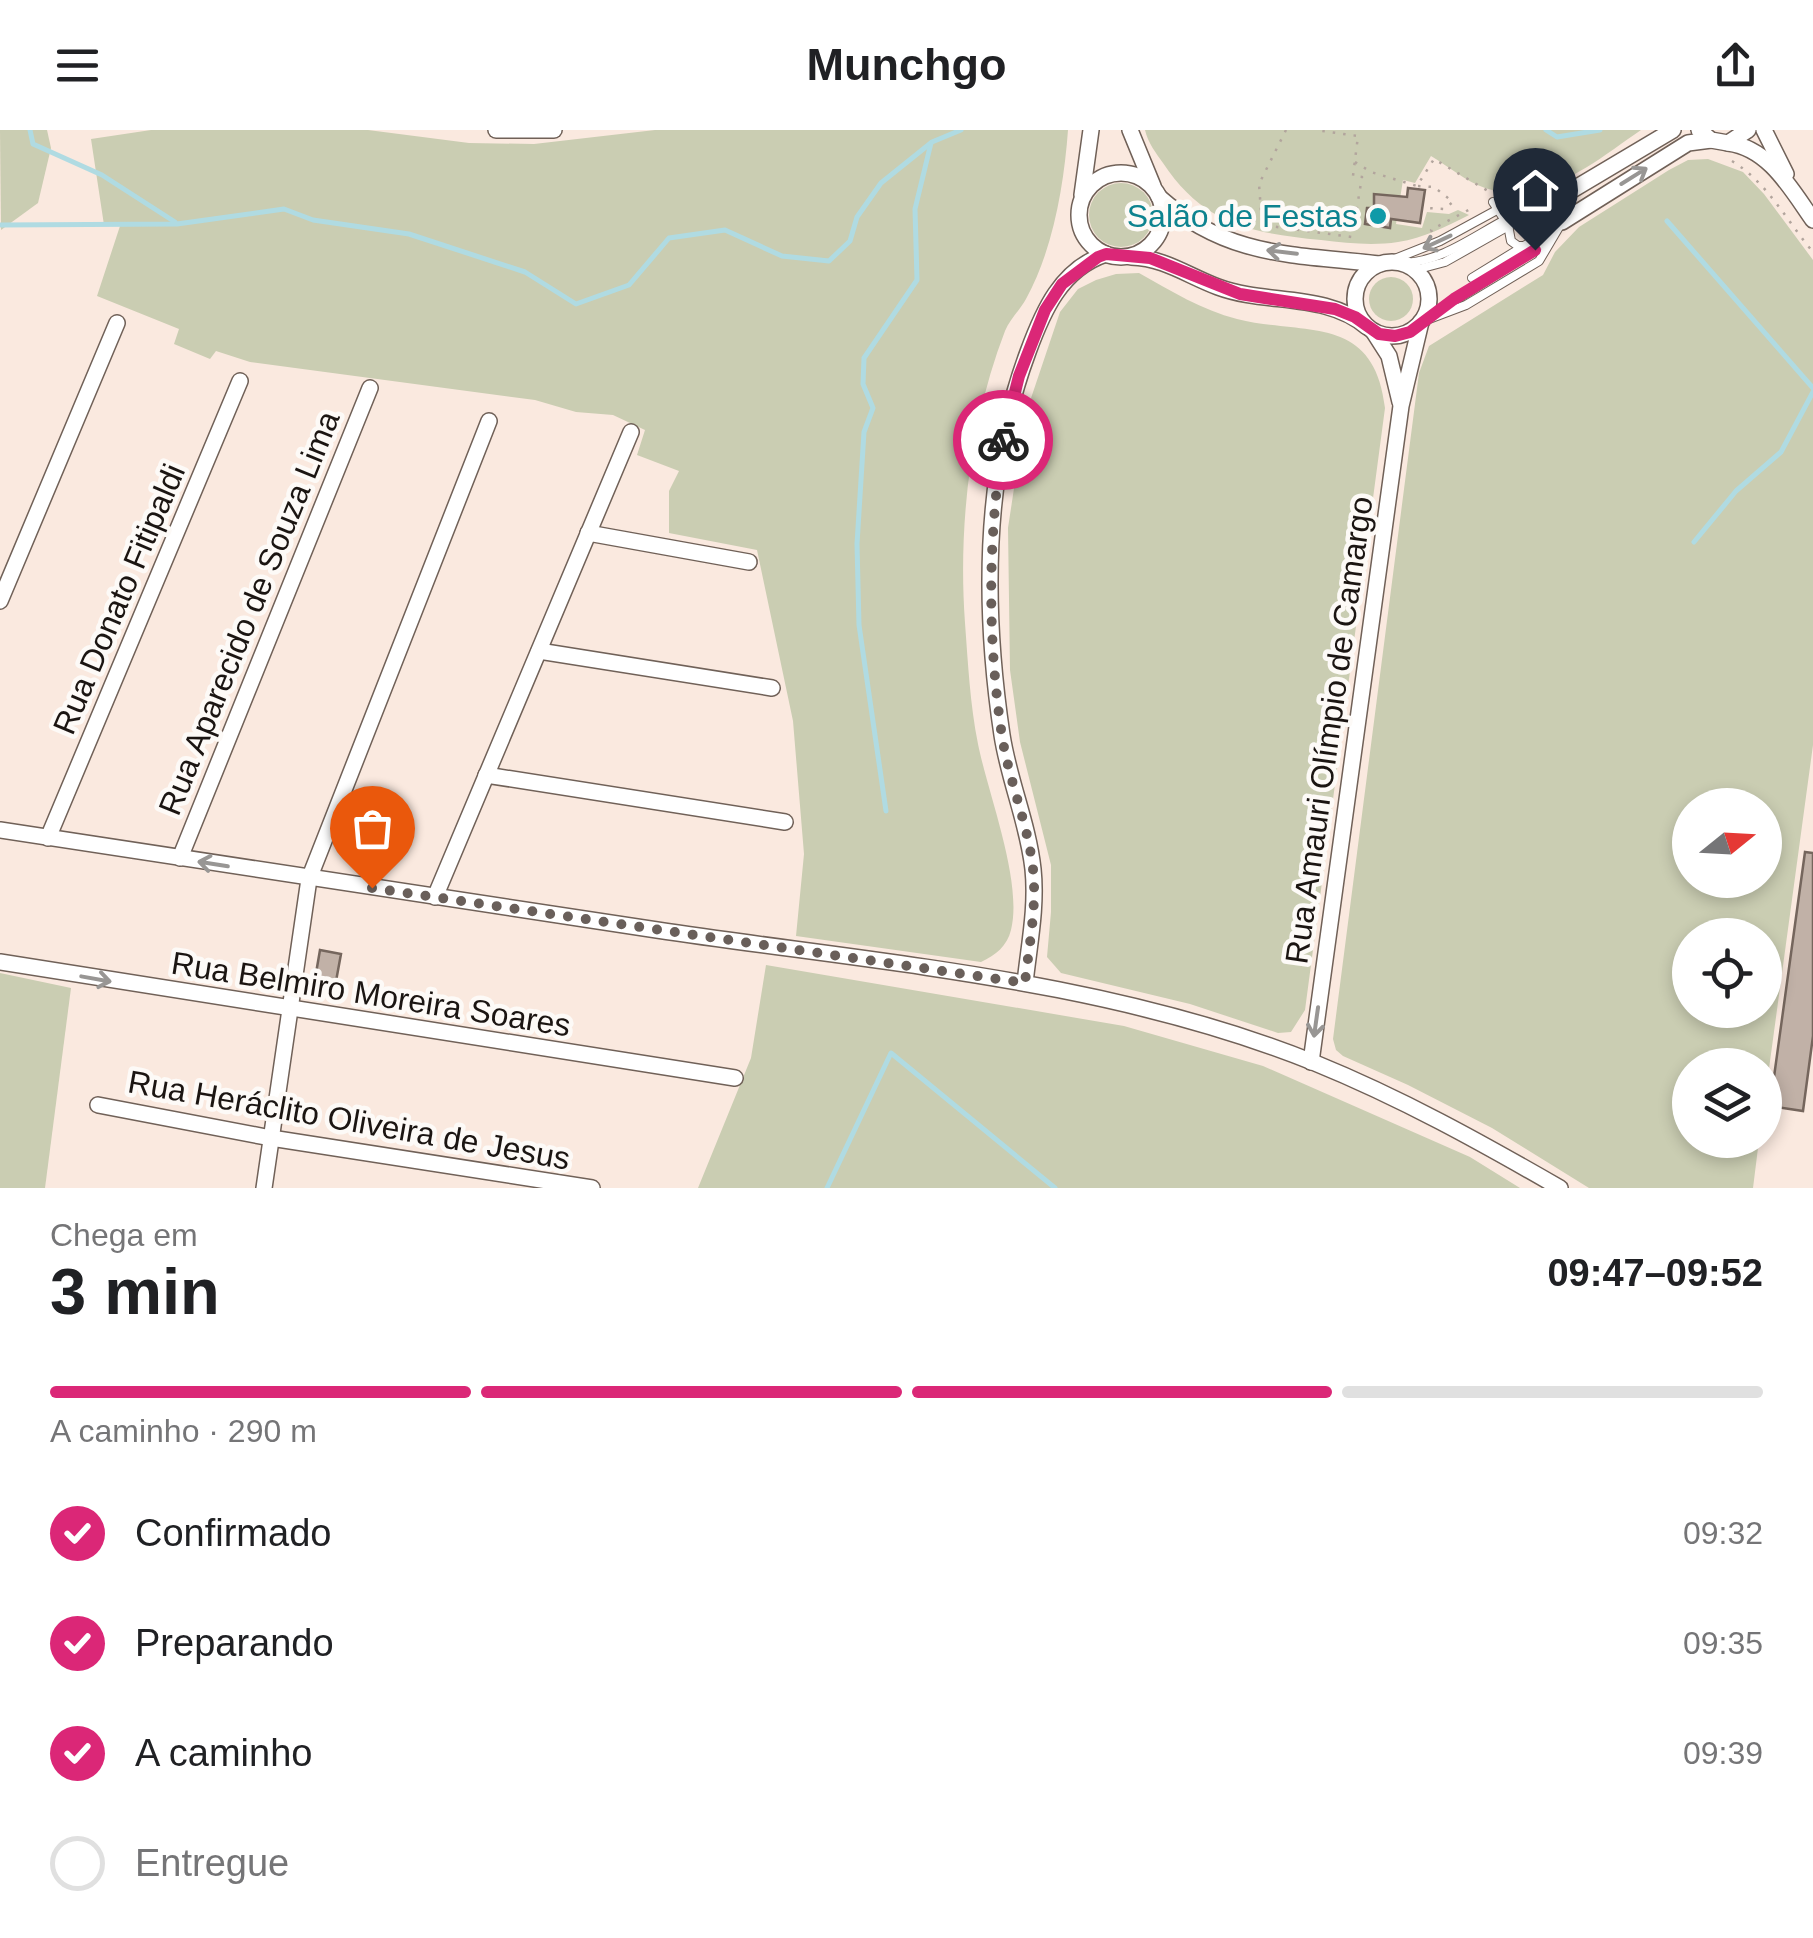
<!DOCTYPE html>
<html lang="pt">
<head>
<meta charset="utf-8">
<style>
	body { margin:0; font-family:Helvetica,sans-serif; background:#f6f6f6; color:#202124; height:100vh; display:flex; flex-direction:column; font-size:38px; white-space:nowrap }
	* { box-sizing:border-box; margin:0 }
	p { font-size:32px; color:#757577 }
	.icon { flex:none; width:55px; height:55px; fill:none; stroke:currentColor; stroke-width:2; stroke-linecap:round; stroke-linejoin:round }
	.map { position:relative; height:1058px; overflow:hidden }
	.side { display:flex; flex-direction:column; background:#fff; flex:1 }
	.side>* { flex:none }
	.needle { width:65px; rotate:72deg }
	.controls { position:absolute; left:1672px; top:658px; display:grid; gap:20px }
	.controls a { display:grid; place-items:center; width:110px; height:110px; border-radius:50%; background:#fff; box-shadow:0 5px 15px #0003; font-size:50px }
	.pin { position:absolute; display:grid; place-items:center; width:85px; height:85px; color:#fff; margin:-102px -42px; border-radius:50% 50% 50% 0; rotate:-45deg; box-shadow:0 0 10px #0007 }
	.pin .icon { rotate:45deg }
	.courier { position:absolute; display:grid; place-items:center; width:100px; height:100px; margin:-50px; border:8px solid #db2777; border-radius:50%; background:#fff; color:#222; box-shadow:0 2px 12px #0007 }
	.headline em { font-style:normal; font-weight:800 }
	.headline div { display:flex; flex-direction:column-reverse }
	.headline { display:flex; align-items:center; justify-content:space-between; height:170px; padding:0 50px }
	h1 { font-size:65px; font-weight:800; line-height:75px }
	.bar { display:grid; grid-template-columns:repeat(4,1fr); gap:15px 10px; align-content:center; height:120px; padding:0 50px }
	.bar i { height:12px; border-radius:8px; background:#e0e0e0 }
	.bar .current { background:#db2777 }
	.bar p { grid-column:span 4 }
	ol { padding:0 50px; list-style:none }
	li { display:flex; align-items:center; gap:30px; height:110px }
	li p { margin-inline-start:auto }
	li .icon { padding:10px; border-radius:50%; background:#db2777; color:#fff; stroke-width:4 }
	li:last-child { color:#757577 }
	li i { width:55px; height:55px; border:5px solid #e0e0e0; border-radius:50% }
	header { display:flex; justify-content:space-between; align-items:center; height:130px; padding:0 50px; background:#fff; font-size:45px; font-weight:800 }
	.map>svg:first-child { display:block }
	.green { fill:#cacdb2; fill-rule:evenodd }
	.lines { fill:none; stroke-linecap:round; stroke-linejoin:round }
	.stream { stroke:#b0dbe2; stroke-width:5 }
	.building { fill:#c1b1a7; stroke:#75665d; stroke-width:2.5 }
	.service-casing { stroke:#706158; stroke-width:10 }
	.minor-casing { stroke:#706158; stroke-width:18 }
	.path { stroke:#b2a59d; stroke-width:2.5; stroke-dasharray:2.5 8; stroke-linecap:butt }
	.service { stroke:#fff; stroke-width:8 }
	.minor { stroke:#fff; stroke-width:15 }
	.oneway { stroke:#989694 }
	.done { stroke:#695f5a; stroke-width:10; stroke-dasharray:0 18 }
	.route { stroke:#db2777; stroke-width:12 }
	.culture-dot { fill:#0f9aa8; stroke:#fdfaf7; stroke-width:4 }
	.labels { text-anchor:middle; dominant-baseline:central; stroke-width:9; stroke-linejoin:round; paint-order:stroke }
	.culture-label { font-size:32px; fill:#0d838f; stroke:#fdfaf7; text-anchor:end }
	.street-label { font-size:32px; fill:#1b1512; stroke:#fdfaf7 }
</style>
</head>
<body>
<header><svg class="icon" aria-label="menu" viewBox="0 0 24 24"><path d="M4 6h16M4 12h16M4 18h16"/></svg>Munchgo<svg class="icon" aria-label="share" viewBox="0 0 24 24"><path d="M12 15V3M7 8l5-5 5 5M5 13v7h14v-7"/></svg></header>
<div class="map">
<svg width="1813" height="1058" viewBox="0 0 1813 1058">
	<rect width="100%" height="100%" fill="#fae9df"/>
	<g class="green">
		<path d="M0 0H47L51 18 38 73 1 100Z"/>
		<path d="M151 0H368L469 13 534 14 655 0H1068C1064 55 1053 120 1026 169 1020 180 1010 189 1005 201 970 292 958 396 965 493 968 533 970 574 978 614 988 664 1023 752 1011 800 1007 816 996 825 981 832L796 806 804 724 793 591 757 420 669 403V361L679 341 637 325 645 300 613 285 576 282 535 270 250 232 216 221 210 229 174 214 179 199 97 166 120 96 104 95 91 9Z"/>
		<path d="M1145 0H1641C1597 30 1542 78 1485 58 1467 52 1448 36 1431 26L1415 53 1403 50 1396 94 1422 98 1427 82 1449 84 1458 80 1469 85C1445 97 1424 108 1398 112 1372 116 1347 113 1321 110 1252 103 1204 95 1163 33 1156 23 1148 13 1145 0Z"/>
		<path d="M1708 29 1743 42 1764 64 1813 130V615L1765 968V935H1690V1010H1759L1753 1058H1589L1492 998 1408 955 1343 926 1336 920 1333 909 1419 243 1429 216 1543 145 1555 122 1579 97 1669 40 1688 30ZM1690 675H1765V750H1690ZM1690 805H1765V880H1690Z"/>
		<circle cx="1121" cy="85" r="32"/>
		<path d="M1139 143C1171 161 1202 180 1237 189 1304 206 1374 183 1385 278L1305 880 1291 902 1278 903 1190 874 1061 843 1047 827 1051 782V735L1020 612 1010 540 1008 398 1025 286 1060 182 1078 159 1096 150 1116 144Z"/>
		<circle cx="1391" cy="169" r="22"/>
		<path d="M766 835 1124 896 1263 936 1470 1027 1520 1058H698L751 928Z"/>
		<path d="M0 843 71 858 45 1058H0Z"/>
	</g>
	<g class="lines">
		<g class="stream">
			<path d="M30 0 33 14 102 45 175 92"/>
			<path d="M1546 0 1557 7 1600 0"/>
			<path d="M1667 91 1813 258"/>
			<path d="M0 95 177 94 284 79 313 90 409 104 525 142 576 174 629 155 669 108 725 100 782 126 829 131 850 111 857 87 881 53 932 12 961 0"/>
			<path d="M1694 412 1736 361 1781 322 1813 262"/>
			<path d="M886 681 859 495 857 414 864 302 873 278 863 254 864 228 917 150 915 79 931 13"/>
			<path d="M827 1058 891 923 1055 1058"/>
		</g>
	</g>
	<g class="building">
		<path d="M1408 58 1425 60 1420 93 1391 89 1390 98 1365 94 1367 78H1374V64L1407 67Z"/>
		<path d="M1805 722 1813 723V906L1803 981 1770 976Z"/>
		<path d="M320 820 341 824 334 862 319 860 321 850 315 849Z"/>
	</g>
	<g class="lines">
		<defs>
			<g id="service">
				<path d="M1493 72 1508 95 1511 111 1518 116H1524"/>
				<path d="M1530 83 1539 89 1541 105"/>
				<path d="M1387 132 1440 111 1506 75 1552 72"/>
				<path d="M1403 133C1452 132 1492 89 1538 76"/>
				<path d="M1415 140 1445 132 1535 81"/>
				<path d="M1472 148 1550 100"/>
				<path d="M1433 184 1535 120 1553 102"/>
				<path d="M1421 192 1466 175 1539 131 1562 92"/>
			</g>
			<g id="minor">
				<path d="M496 0H554"/>
				<path d="M1130 0 1153 56"/>
				<path d="M1699 0 1711 10 1728 13 1748 0"/>
				<path d="M1764 0 1786 44"/>
				<path d="M1728 13C1769 18 1791 59 1813 90"/>
				<circle cx="1121" cy="85" r="42"/>
				<path d="M1082 65 1091 0"/>
				<path d="M1159 67C1228 128 1293 124 1379 134"/>
				<path d="M1552 72 1673 0"/>
				<path d="M1562 92 1688 13 1711 10"/>
				<path d="M1131 127C1165 128 1188 146 1218 157 1266 175 1326 162 1367 197"/>
				<circle cx="1392" cy="169" r="37"/>
				<path d="M1373 201 1389 226 1400 272"/>
				<path d="M588 403 749 432"/>
				<path d="M0 471 117 193"/>
				<path d="M539 521 772 558"/>
				<path d="M486 645 785 692"/>
				<path d="M0 700C219 735 438 768 657 800 877 833 1107 849 1315 933 1401 968 1480 1012 1560 1058"/>
				<path d="M48 708 240 251"/>
				<path d="M180 728 370 258"/>
				<path d="M435 767 631 302"/>
				<path d="M0 832 735 948"/>
				<path d="M1025 853C1029 815 1037 777 1033 739 1028 693 1009 651 1002 605 983 478 983 343 1028 222 1043 181 1061 139 1106 124"/>
				<path d="M1311 932 1401 276 1421 192"/>
				<path d="M98 975 271 1008 592 1058"/>
				<path d="M264 1058 309 749 489 291"/>
			</g>
		</defs>
		<use href="#service" class="service-casing"/>
		<use href="#minor" class="minor-casing"/>
		<g class="path">
			<path d="M1286 0 1259 54 1262 95 1352 107 1362 47 1353 46 1358 6 1315 0"/>
			<path d="M1732 31C1768 53 1786 90 1813 122"/>
			<path d="M1355 32 1371 42 1417 56 1434 29 1488 61"/>
			<path d="M1418 56 1434 57 1453 72 1444 79 1427 78"/>
			<path d="M1432 102 1431 100 1474 77"/>
		</g>
		<use href="#service" class="service"/>
		<use href="#minor" class="minor"/>
	</g>
	<defs><path id="oneway-shaft" d="M-6 0H5M1.5-3L5.5 0L1.5 3" fill="none" stroke-width="1.6" stroke-linecap="round" stroke-linejoin="round" transform="scale(2.5)"/></defs>
	<g class="oneway">
		<use href="#oneway-shaft" transform="translate(1634 46) rotate(-32)"/>
		<use href="#oneway-shaft" transform="translate(1437 112) rotate(155)"/>
		<use href="#oneway-shaft" transform="translate(1282 122) rotate(-173)"/>
		<use href="#oneway-shaft" transform="translate(213 734) rotate(-171)"/>
		<use href="#oneway-shaft" transform="translate(96 849) rotate(10)"/>
		<use href="#oneway-shaft" transform="translate(1316 892) rotate(98)"/>
	</g>
	<g class="lines">
		<path class="done" d="M372 758 1025 853C1029 815 1037 777 1033 739 1028 694 1009 651 1002 606 987 506 988 409 1003 310"/>
		<path class="route" d="M1003 310 1019 246 1045 180 1062 154 1098 127 1106 124 1150 128 1240 164 1335 179 1355 187 1379 204 1395 206 1410 202 1454 169 1535 120"/>
	</g>
	<circle class="culture-dot" cx="1378" cy="86" r="10"/>
	<g class="labels">
		<g class="culture-label">
			<text x="1358" y="86">Salão de Festas</text>
		</g>
		<g class="street-label">
			<text transform="translate(119 469) rotate(-67)">Rua Donato Fitipaldi</text>
			<text transform="translate(249 483) rotate(-68)">Rua Aparecido de Souza Lima</text>
			<text transform="translate(1329 600) rotate(-82)">Rua Amauri Olímpio de Camargo</text>
			<text transform="translate(371 864) rotate(9)">Rua Belmiro Moreira Soares</text>
			<text transform="translate(349 990) rotate(10)">Rua Heráclito Oliveira de Jesus</text>
		</g>
	</g>
</svg>
<div class="controls">
<a><svg class="needle" viewBox="-14 -14 28 28"><path d="M0-13l5 13h-10z" fill="#e53935"/><path d="M0 13l5-13h-10z" fill="#757577"/></svg></a>
<a><svg class="icon" aria-label="locate" viewBox="0 0 24 24"><circle cx="12" cy="12" r="6"/><path d="M12 2v4M12 18v4M2 12h4M18 12h4"/></svg></a>
<a><svg class="icon" aria-label="layers" viewBox="0 0 24 24"><path d="M12 4l9 5-9 5-9-5zM3 14l9 5 9-5"/></svg></a>
</div>
<div class="pin" style="left:372px;top:758px;background:#ea580c"><svg class="icon" aria-label="bag" viewBox="0 0 24 24"><path d="M5 8h14l-1 12H6zM9 8a3 3 0 0 1 6 0"/></svg></div>
<div class="pin" style="left:1535px;top:120px;background:#1f2937"><svg class="icon" aria-label="home" viewBox="0 0 24 24"><path d="M3 11l9-7 9 7M6 9v11h12V9"/></svg></div>
<div class="courier" style="left:1003px;top:310px"><svg class="icon" aria-label="bike" viewBox="0 0 24 24"><circle cx="6" cy="16" r="4"/><circle cx="18" cy="16" r="4"/><path d="M6 16l4-8h5l3 8M10 8l3 8H6M13 5h3"/></svg></div>
</div>
<section class="side">
<div class="headline"><div><h1>3 min</h1><p>Chega em</p></div><em>09:47–09:52</em></div>
<div class="bar"><i class="current"></i><i class="current"></i><i class="current"></i><i></i><p>A caminho · 290 m</p></div>
<ol>
<li><svg class="icon" aria-label="check" viewBox="0 0 24 24"><path d="M5 12l5 5 9-10"/></svg>Confirmado<p>09:32</p></li>
<li><svg class="icon" aria-label="check" viewBox="0 0 24 24"><path d="M5 12l5 5 9-10"/></svg>Preparando<p>09:35</p></li>
<li><svg class="icon" aria-label="check" viewBox="0 0 24 24"><path d="M5 12l5 5 9-10"/></svg>A caminho<p>09:39</p></li>
<li><i></i>Entregue</li>
</ol>
</section>
</body>
</html>
